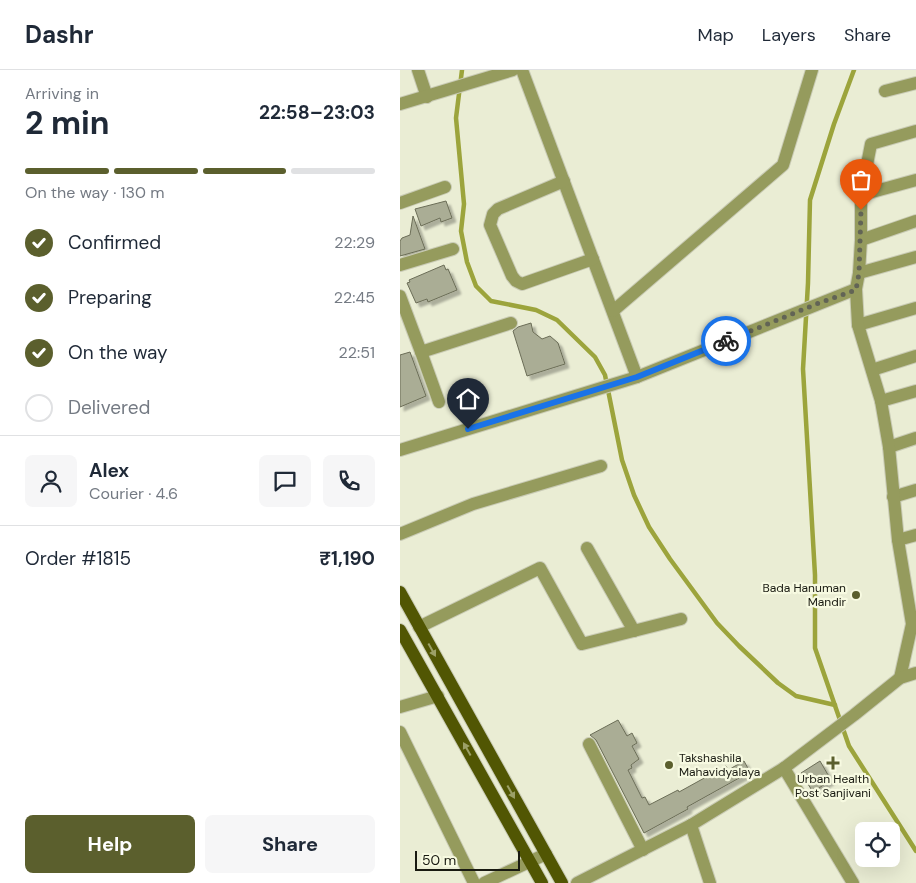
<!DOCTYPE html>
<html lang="en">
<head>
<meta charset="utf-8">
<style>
	body { margin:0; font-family:"DM Sans",sans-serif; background:#f6f6f7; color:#1f2937; height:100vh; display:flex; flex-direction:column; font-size:19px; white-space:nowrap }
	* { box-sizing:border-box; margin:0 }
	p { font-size:16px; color:#747a83 }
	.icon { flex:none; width:28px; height:28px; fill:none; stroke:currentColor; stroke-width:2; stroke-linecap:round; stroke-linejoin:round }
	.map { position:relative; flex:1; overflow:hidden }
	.details { display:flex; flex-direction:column; background:#fff; width:400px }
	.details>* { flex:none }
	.controls { position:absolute; left:455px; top:752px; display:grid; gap:10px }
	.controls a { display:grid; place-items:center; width:45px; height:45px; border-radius:8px; background:#fff; box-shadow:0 5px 20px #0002; font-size:25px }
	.scale { position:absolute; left:15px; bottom:12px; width:105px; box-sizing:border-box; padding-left:5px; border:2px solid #191a11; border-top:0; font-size:14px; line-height:18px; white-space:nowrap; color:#191a11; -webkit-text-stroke:4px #f7fae1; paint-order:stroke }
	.pin { position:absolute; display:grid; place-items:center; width:42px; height:42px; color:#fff; margin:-51px -21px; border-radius:50% 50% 50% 0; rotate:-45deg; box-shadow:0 0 5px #0007 }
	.pin .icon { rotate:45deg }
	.courier { position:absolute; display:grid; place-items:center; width:50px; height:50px; margin:-25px; border:4px solid #1a73e8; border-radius:50%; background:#fff; color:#222; box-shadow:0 1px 6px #0007 }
	.headline em { font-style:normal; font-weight:700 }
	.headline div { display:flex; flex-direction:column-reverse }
	.headline { display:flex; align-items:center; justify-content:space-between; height:85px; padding:0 25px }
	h1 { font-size:32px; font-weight:700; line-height:38px }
	.bar { display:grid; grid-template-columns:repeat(4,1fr); gap:8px 5px; align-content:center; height:60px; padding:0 25px }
	.bar i { height:6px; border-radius:4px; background:#e0e1e3 }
	.bar .active { background:#5b5f2d }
	.bar p { grid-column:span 4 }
	.line { display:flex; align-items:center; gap:12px; padding:0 25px; border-top:1px solid #e0e1e3 }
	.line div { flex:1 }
	.round { display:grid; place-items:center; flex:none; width:52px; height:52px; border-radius:8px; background:#f6f6f7 }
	ol { padding:0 25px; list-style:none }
	li { display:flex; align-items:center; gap:15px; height:55px }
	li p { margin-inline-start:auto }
	li .icon { padding:5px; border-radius:50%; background:#5b5f2d; color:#fff; stroke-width:4 }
	li:last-child { color:#747a83 }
	li i { width:28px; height:28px; border:2px solid #e0e1e3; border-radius:50% }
	.action { display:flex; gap:10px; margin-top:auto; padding:10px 25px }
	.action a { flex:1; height:58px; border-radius:8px; background:#5b5f2d; color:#fff; font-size:20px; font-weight:700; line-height:58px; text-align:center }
	.action a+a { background:#f6f6f7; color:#1f2937 }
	header { display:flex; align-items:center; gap:30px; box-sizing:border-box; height:70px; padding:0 25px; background:#fff; border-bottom:1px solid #e0e1e3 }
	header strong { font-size:24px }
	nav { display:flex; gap:28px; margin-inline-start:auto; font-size:18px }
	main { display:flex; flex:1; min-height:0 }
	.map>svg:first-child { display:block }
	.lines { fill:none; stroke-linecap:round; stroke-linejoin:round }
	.stream { stroke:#9ca43c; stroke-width:4.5 }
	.building { fill:#aaad95; stroke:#6b6d57; filter:url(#shadow) }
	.street-casing { stroke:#c9cbb5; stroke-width:14 }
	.primary-casing { stroke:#c9cbb5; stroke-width:14 }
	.street { stroke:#959b5d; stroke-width:12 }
	.primary { stroke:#515603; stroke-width:12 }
	.oneway { fill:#9ca067 }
	.done { stroke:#626455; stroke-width:5; stroke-dasharray:0 9 }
	.route { stroke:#1a73e8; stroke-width:6 }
	.poi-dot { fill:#5b5f2d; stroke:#f7fae1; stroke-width:2 }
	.labels { text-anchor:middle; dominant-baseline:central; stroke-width:4.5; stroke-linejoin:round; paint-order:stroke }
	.poi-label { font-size:12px; fill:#191a11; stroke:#f7fae1; text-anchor:end }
</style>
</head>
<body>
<header>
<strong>Dashr</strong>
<nav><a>Map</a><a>Layers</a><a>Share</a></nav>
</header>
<main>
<section class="details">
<div class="headline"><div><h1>2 min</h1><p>Arriving in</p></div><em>22:58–23:03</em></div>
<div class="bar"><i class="active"></i><i class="active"></i><i class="active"></i><i></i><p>On the way · 130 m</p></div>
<ol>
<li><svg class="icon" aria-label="check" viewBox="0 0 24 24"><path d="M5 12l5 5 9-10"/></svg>Confirmed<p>22:29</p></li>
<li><svg class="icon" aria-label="check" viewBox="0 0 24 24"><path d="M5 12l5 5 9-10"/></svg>Preparing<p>22:45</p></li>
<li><svg class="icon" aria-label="check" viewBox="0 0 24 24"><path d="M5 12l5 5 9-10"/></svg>On the way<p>22:51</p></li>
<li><i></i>Delivered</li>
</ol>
<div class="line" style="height:90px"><a class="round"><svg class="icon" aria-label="person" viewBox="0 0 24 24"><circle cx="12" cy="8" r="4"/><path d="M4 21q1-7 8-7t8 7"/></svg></a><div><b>Alex</b><p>Courier · 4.6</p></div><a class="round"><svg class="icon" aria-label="chat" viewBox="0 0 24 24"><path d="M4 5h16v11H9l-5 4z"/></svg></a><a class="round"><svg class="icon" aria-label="phone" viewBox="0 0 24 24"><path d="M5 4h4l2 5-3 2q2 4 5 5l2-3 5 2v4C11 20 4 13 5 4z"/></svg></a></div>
<div class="line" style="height:65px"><div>Order #1815</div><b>₹1,190</b></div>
<div class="action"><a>Help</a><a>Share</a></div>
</section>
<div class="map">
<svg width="516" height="813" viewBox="0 0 516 813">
	<defs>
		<filter id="shadow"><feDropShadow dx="4" dy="4" stdDeviation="1" flood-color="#0004"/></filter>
	</defs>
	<rect width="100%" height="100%" fill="#eaedd4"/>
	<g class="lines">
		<g class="stream">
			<path d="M62 0 56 48 64 134 61 161 67 192 76 216 91 231 136 240 157 250 195 287 205 305 222 390 234 425 249 457 270 489 317 553 339 576 378 613 396 626 435 635"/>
			<path d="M454 0 434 54 410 130 408 213 403 299 415 505V578L449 676 516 781"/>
		</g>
	</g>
	<g class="building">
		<path d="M46 131 52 148 41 152 40 148 21 156 15 139Z"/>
		<path d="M13 146 25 179 0 186V171L2 168 10 165Z"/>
		<path d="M44 195 46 200 48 199 57 220 28 232 27 229 16 233 7 213 10 212 9 210Z"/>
		<path d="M131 253 133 262 142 269 150 266 158 273 165 294 127 306 113 261 118 257Z"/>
		<path d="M10 282 26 326 0 337V285Z"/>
		<path d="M218 650 227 666 232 663 237 673 232 676 239 689 231 695 232 698 228 700 242 728 245 727 249 735 278 720 279 722 326 696 328 700 344 691 350 702 287 737 288 739 244 763 196 670 190 665Z"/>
		<path d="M420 691 431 710 413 722 401 703Z"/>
	</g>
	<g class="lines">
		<defs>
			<g id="street">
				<path d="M18 0 27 27"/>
				<path d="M122 0 237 307"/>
				<path d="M485 21 516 13"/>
				<path d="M0 34 113 0"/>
				<path d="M164 111 98 139 93 144 90 155 112 206 116 211 122 214 193 189"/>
				<path d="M461 125 516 110"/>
				<path d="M0 133 45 117"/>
				<path d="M461 170 516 151"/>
				<path d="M0 195 53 179"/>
				<path d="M459 203 516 187"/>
				<path d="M0 226 21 282 111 253"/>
				<path d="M213 241 383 95 412 0"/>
				<path d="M458 255 516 238"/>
				<path d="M21 282 39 332"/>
				<path d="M472 300 516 286"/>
				<path d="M481 331 516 321"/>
				<path d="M489 377 516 368"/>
				<path d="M0 380 237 307 456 219"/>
				<path d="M493 427 516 420"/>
				<path d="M0 464 73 434 201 396"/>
				<path d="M498 470 516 465"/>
				<path d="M187 478 234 561"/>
				<path d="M19 557 140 498 182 574 281 549"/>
				<path d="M500 608 512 554 498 470 489 377 481 331 458 255 456 219 459 203 461 170V125L471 74 516 61"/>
				<path d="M0 637 38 626"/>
				<path d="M0 662 74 813"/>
				<path d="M189 674 243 780"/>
				<path d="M384 698 453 813"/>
				<path d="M291 755 310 813"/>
				<path d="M84 813 146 784"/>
				<path d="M177 813 291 755 384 698 454 645 500 608 516 603"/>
			</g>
			<g id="primary">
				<path d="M0 522 162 813"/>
				<path d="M0 560 142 813"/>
			</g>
		</defs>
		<use href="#street" class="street-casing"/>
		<use href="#primary" class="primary-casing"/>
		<use href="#street" class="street"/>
		<use href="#primary" class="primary"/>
	</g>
	<defs><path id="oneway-solid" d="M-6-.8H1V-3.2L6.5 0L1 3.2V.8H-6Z" transform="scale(1.25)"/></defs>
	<g class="oneway">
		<use href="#oneway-solid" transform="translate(32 580) rotate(61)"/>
		<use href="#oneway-solid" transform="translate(67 679) rotate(-119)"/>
		<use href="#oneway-solid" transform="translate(111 722) rotate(61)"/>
	</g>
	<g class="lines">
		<path class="done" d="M326 271 419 233 456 220 459 203 461 140"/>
		<path class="route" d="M68 359 237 307 326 271"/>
	</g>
	<g class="poi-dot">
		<circle cx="456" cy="525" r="5"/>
		<path d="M430.5 685.5h5v5h5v5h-5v5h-5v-5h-5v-5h5z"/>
		<circle cx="269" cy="695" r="5"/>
	</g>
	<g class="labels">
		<g class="poi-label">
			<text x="446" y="518">Bada Hanuman<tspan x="446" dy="14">Mandir</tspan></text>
			<text x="279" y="688" text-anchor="start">Takshashila<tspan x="279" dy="14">Mahavidyalaya</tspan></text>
			<text x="433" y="709" text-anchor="middle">Urban Health<tspan x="433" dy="14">Post Sanjivani</tspan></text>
		</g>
	</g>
</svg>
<div class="controls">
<a><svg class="icon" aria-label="locate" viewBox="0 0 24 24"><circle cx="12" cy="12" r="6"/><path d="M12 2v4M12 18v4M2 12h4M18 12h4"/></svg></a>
</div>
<div class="scale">50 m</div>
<div class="pin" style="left:461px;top:140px;background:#ea580c"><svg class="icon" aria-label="bag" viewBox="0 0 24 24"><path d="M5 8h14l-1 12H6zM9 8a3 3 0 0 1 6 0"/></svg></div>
<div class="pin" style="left:68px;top:359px;background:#1f2937"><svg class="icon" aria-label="home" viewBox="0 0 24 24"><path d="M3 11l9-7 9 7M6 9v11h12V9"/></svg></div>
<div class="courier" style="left:326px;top:271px"><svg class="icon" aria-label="bike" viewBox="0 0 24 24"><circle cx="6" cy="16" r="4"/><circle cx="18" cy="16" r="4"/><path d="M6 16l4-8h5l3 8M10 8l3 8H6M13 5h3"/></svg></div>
</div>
</main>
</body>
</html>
